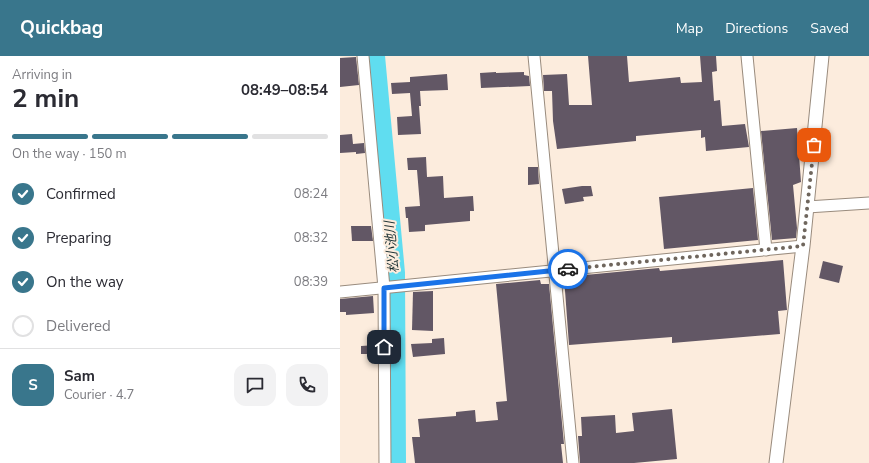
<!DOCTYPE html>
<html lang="en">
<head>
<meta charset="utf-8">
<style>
	body { margin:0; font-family:"Nunito Sans","Noto Sans JP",sans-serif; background:#f2f2f3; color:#2b2b33; height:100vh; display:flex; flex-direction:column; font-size:15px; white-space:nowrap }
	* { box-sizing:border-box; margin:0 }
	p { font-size:13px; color:#7c7c81 }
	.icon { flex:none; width:22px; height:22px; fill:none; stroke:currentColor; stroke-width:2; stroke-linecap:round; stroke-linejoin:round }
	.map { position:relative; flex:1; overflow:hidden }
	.drawer { display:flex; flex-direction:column; background:#fff; width:340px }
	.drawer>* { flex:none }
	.pin { position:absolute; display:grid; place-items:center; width:34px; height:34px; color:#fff; margin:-17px; border-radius:8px; box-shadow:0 2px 6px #0006 }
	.courier { position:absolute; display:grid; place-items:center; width:40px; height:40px; margin:-20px; border:3px solid #1a73e8; border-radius:50%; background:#fff; color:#222; box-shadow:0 1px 5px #0007 }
	.overview em { font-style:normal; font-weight:700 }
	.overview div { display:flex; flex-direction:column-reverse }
	.overview { display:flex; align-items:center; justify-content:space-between; height:68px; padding:0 12px }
	h1 { font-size:26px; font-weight:700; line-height:30px }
	.bar { display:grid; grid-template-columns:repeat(4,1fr); gap:6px 4px; align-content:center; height:48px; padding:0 12px }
	.bar i { height:5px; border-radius:3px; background:#e1e1e2 }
	.bar .on { background:#39768c }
	.bar p { grid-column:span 4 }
	.line { display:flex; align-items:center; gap:10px; padding:0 12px; border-top:1px solid #e1e1e2 }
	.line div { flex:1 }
	.round { display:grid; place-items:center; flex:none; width:42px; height:42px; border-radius:12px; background:#f2f2f3 }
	ol { padding:0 12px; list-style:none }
	li { display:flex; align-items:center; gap:12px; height:44px }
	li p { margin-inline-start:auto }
	li .icon { padding:4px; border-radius:50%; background:#39768c; color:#fff; stroke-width:4 }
	li:last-child { color:#7c7c81 }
	li i { width:22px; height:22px; border:2px solid #e1e1e2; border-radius:50% }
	header { display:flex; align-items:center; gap:24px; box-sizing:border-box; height:56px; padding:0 20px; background:#39768c; color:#fff }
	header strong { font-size:19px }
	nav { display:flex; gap:22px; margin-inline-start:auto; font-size:14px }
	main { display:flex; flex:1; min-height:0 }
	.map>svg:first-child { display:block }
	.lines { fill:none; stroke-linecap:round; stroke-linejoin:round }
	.river { stroke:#60ddf0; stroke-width:20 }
	.building { fill:#625765 }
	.minor-casing { stroke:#998b7d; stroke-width:13 }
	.tertiary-casing { stroke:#998b7d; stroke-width:15 }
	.minor { stroke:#fff; stroke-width:11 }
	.tertiary { stroke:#fff; stroke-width:13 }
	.done { stroke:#6f665d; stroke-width:4; stroke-dasharray:0 7.2 }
	.route { stroke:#1a73e8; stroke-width:5 }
	.labels { text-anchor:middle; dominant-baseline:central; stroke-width:4; stroke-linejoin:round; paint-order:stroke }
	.water-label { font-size:13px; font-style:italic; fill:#182e31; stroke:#fcecdd }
</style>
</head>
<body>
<header>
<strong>Quickbag</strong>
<nav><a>Map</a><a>Directions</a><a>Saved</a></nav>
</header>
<main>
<section class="drawer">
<div class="overview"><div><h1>2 min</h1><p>Arriving in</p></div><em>08:49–08:54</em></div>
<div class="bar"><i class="on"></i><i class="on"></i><i class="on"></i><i></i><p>On the way · 150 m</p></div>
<ol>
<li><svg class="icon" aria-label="check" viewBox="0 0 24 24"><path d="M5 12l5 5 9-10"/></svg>Confirmed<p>08:24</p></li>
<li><svg class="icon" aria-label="check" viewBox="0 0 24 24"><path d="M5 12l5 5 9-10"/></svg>Preparing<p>08:32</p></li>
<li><svg class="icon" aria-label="check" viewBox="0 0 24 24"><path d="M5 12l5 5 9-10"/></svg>On the way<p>08:39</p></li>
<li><i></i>Delivered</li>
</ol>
<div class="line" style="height:72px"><b class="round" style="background:#39768c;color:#fff">S</b><div><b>Sam</b><p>Courier · 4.7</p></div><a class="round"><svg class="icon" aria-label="chat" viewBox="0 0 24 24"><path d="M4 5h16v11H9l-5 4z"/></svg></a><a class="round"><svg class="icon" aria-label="phone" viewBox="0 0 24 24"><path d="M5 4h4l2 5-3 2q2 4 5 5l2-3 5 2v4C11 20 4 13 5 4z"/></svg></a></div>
</section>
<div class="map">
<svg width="529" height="407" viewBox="0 0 529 407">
	<rect width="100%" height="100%" fill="#fcecdd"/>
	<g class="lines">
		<path class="river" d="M35 0 55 217 56 407"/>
	</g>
	<g class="building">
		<path d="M248 0H287L289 26 340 21 341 27 362 26 360 0H376L377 15 372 16 374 45 380 44 382 70 405 68 409 91 366 95 365 81 361 82V74L296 80V85L217 93 213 65 212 35H204L203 19 227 18 229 49H252Z"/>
		<path d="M16 1 19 29 0 31V2Z"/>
		<path d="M156 16V17L184 16V19L189 20 190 30 141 32 140 17Z"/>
		<path d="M107 18 108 34 80 35 81 50H79L81 78 58 79 57 61 72 60 70 37 52 38 51 27 70 26V21Z"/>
		<path d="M457 72 461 126 453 129 457 172 456 182 432 184 421 75Z"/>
		<path d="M12 78 13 88 24 87 25 97 16 98V96L0 97V79Z"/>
		<path d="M86 101 87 121 103 120 104 142 133 140 134 155H130V165L85 169V175L69 176 68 162H66L65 151 80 150 77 114H68L67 102Z"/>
		<path d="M188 111H198L199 128 188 129Z"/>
		<path d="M242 130H251L253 140 243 141 244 145 225 148 222 133Z"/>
		<path d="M413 132 418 184 324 193 319 141Z"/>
		<path d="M11 170H31L33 185H12Z"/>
		<path d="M443 204 447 254 438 255 440 278 332 287V281L229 289 224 221 319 212 320 215Z"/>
		<path d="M483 205 503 210 499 227 479 222Z"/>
		<path d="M200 224 201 228H209L224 388H221L223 407H75L72 381H80L78 363 116 360V356L135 354 136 366 158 364 156 346 167 345 156 228Z"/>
		<path d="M93 235V275L72 274 73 236Z"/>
		<path d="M33 240 34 257 6 259V256H0V243Z"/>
		<path d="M104 282 105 298 73 301 71 288 92 287V283Z"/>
		<path d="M37 289V298H21V290Z"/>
		<path d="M332 353 337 403 294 407H240L238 380H242L241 361 275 359 276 377 294 375 292 357Z"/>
	</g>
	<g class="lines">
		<defs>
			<g id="minor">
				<path d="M23 0 44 232 45 407"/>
				<path d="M194 0 233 407"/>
				<path d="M407 0 426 194"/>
				<path d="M467 151 529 147"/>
				<path d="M0 236 463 190"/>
			</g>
			<path id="tertiary" d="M436 407 463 190 482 0"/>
		</defs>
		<use href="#minor" class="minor-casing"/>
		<use href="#tertiary" class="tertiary-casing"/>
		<use href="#minor" class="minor"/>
		<use href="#tertiary" class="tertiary"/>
	</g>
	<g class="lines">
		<path class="done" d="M228 213 463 190 474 89"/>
		<path class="route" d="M44 291V232L228 213"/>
	</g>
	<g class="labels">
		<g class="water-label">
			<text transform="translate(52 191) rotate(-95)">松小池川</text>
		</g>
	</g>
</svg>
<div class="pin" style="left:474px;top:89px;background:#ea580c"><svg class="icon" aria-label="bag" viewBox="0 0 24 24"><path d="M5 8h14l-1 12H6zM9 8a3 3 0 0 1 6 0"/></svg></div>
<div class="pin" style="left:44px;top:291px;background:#1f2937"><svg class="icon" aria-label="home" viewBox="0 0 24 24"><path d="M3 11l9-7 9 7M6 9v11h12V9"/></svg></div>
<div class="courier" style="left:228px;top:213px"><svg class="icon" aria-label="car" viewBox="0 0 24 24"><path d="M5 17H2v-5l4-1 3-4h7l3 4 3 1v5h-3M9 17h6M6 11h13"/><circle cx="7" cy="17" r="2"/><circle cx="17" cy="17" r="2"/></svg></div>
</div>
</main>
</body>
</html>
